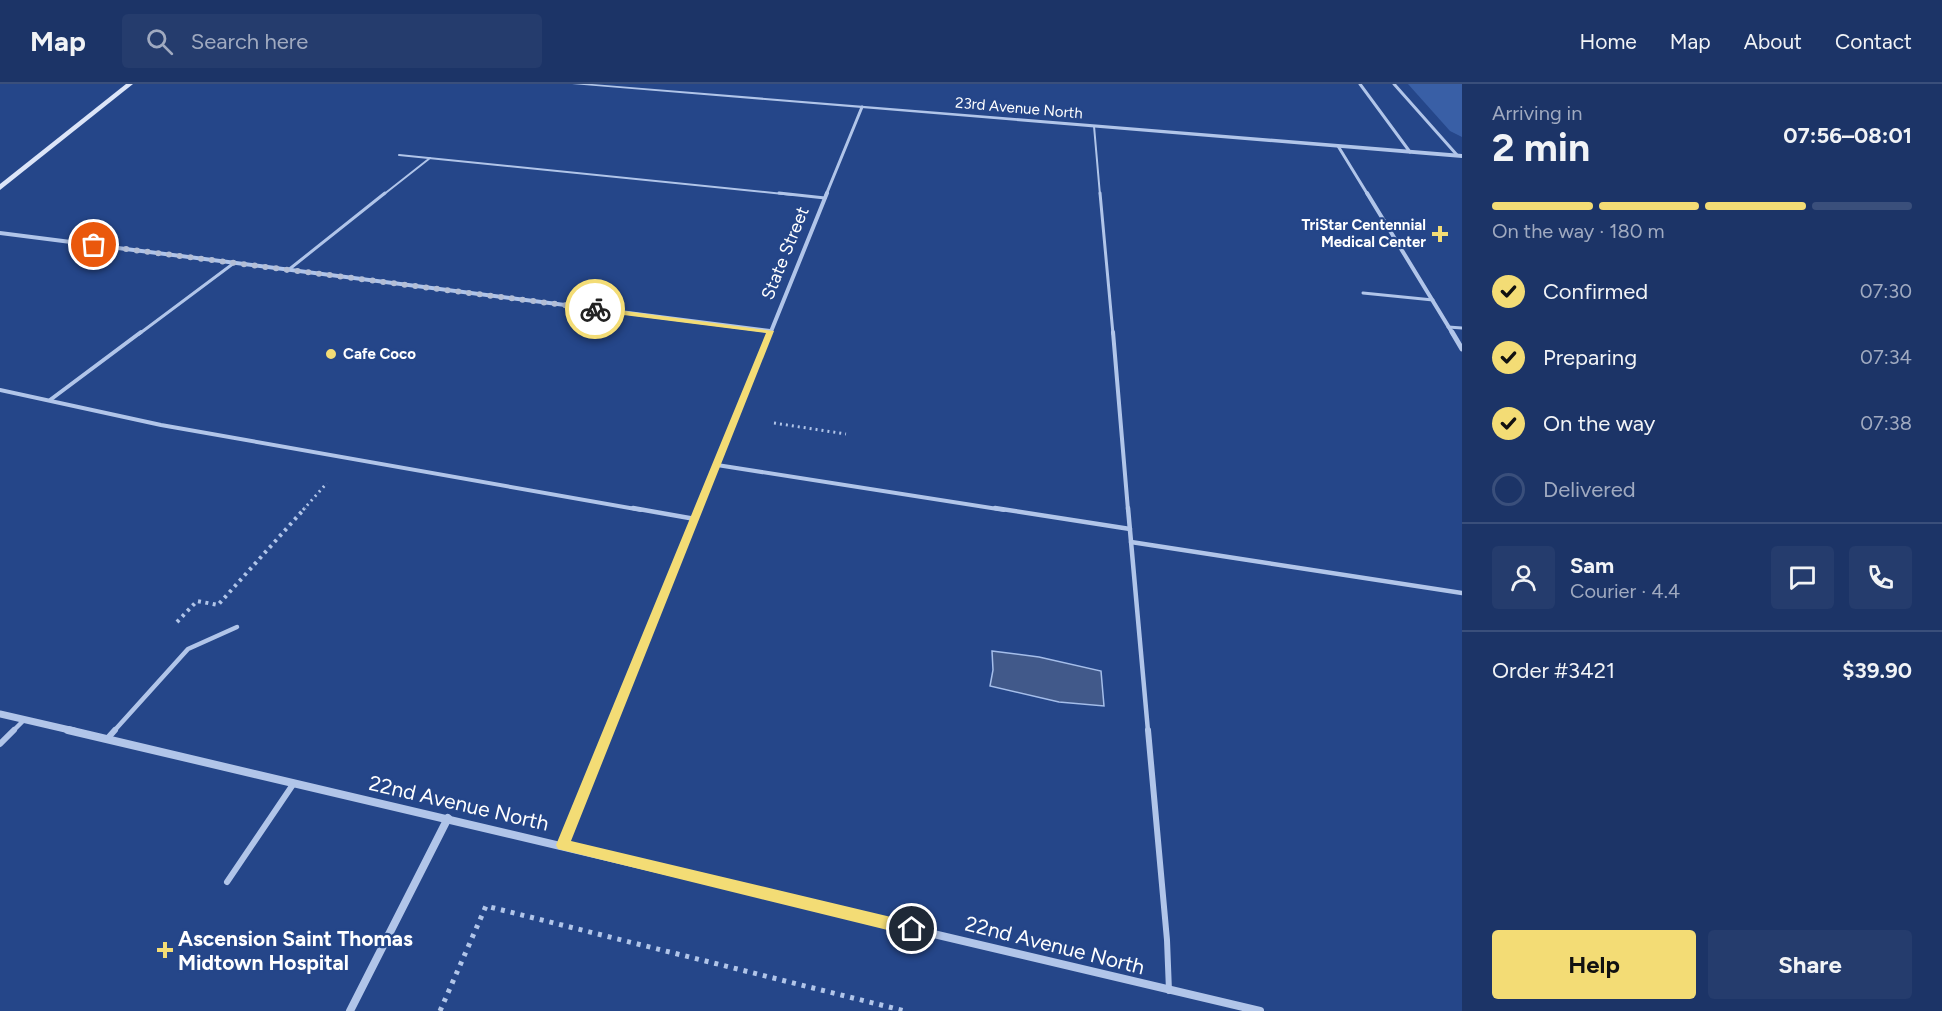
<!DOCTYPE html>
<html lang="en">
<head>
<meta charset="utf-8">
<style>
	body { margin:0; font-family:Figtree,sans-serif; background:#253c6d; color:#f1f3f6; height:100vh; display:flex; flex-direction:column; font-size:22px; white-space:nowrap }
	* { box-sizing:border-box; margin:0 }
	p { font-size:20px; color:#a0aac0 }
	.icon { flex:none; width:33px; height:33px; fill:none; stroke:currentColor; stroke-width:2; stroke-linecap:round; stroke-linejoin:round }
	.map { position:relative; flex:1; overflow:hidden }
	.details { display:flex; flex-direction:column; background:#1c3467; width:480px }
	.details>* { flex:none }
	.pin { position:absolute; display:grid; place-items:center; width:51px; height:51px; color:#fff; margin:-26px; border:3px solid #fff; border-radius:50%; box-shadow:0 2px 6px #0007 }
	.courier { position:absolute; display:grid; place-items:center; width:60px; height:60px; margin:-30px; border:4px solid #f3dc75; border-radius:50%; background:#fff; color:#222; box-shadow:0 2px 8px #0007 }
	.head em { font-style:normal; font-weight:700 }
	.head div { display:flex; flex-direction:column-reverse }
	.head { display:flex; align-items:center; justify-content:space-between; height:102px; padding:0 30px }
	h1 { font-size:39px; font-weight:700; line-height:45px }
	.bar { display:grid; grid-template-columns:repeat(4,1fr); gap:9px 6px; align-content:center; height:72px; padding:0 30px }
	.bar i { height:8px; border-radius:4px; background:#3a4f7b }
	.bar .on { background:#f3dc75 }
	.bar p { grid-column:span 4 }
	.line { display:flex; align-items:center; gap:15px; padding:0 30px; border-top:2px solid #3a4f7b }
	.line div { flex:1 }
	.round { display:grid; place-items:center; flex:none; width:63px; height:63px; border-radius:6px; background:#253c6d }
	ol { padding:0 30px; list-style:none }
	li { display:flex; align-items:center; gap:18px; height:66px }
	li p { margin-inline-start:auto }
	li .icon { padding:6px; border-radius:50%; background:#f3dc75; color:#111; stroke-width:4 }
	li:last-child { color:#a0aac0 }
	li i { width:33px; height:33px; border:3px solid #3a4f7b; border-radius:50% }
	.cta { display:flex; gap:12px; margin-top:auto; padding:12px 30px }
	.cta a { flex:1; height:69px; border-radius:6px; background:#f3dc75; color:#111; font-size:24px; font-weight:700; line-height:69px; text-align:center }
	.cta a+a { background:#253c6d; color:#f1f3f6 }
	header { display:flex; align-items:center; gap:36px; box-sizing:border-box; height:84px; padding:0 30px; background:#1c3467; border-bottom:2px solid #3a4f7b }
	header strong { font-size:28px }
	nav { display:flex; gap:33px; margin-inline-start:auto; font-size:21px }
	.search { width:420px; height:54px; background:#253c6d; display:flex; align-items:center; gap:15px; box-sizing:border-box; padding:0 21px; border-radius:6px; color:#a0aac0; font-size:22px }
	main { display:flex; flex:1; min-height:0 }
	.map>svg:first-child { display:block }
	.green { fill:#395fa6 }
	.water { fill:#41598a; stroke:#a5beea; stroke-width:1.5 }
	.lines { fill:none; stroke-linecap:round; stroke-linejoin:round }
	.path-far2 { stroke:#b1c5e9; stroke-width:3; stroke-dasharray:2 4; stroke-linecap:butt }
	.path-far1 { stroke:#b1c5e9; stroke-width:4; stroke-dasharray:3 4.5; stroke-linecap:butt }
	.path { stroke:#b1c5e9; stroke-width:5; stroke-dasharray:4 6; stroke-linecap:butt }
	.service-far4 { stroke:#b1c5e9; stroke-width:2 }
	.service-far3 { stroke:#b1c5e9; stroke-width:3 }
	.service-far2 { stroke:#b1c5e9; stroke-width:4 }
	.service-far1 { stroke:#b1c5e9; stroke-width:4.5 }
	.service { stroke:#b1c5e9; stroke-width:6 }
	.minor-far4 { stroke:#b1c5e9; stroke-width:3 }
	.minor-far3 { stroke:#b1c5e9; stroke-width:4 }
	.minor-far2 { stroke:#b1c5e9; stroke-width:5 }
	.minor-far1 { stroke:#b1c5e9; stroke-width:7 }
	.minor { stroke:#b1c5e9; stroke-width:8 }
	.tertiary { fill:#b1c5e9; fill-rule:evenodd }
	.secondary { fill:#dce5f8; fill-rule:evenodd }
	.route { fill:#f3dc75 }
	.done { stroke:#b3bed6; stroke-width:6; stroke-dasharray:0 10.8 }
	.poi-dot { fill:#f3dc75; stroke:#254689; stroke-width:2 }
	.labels { text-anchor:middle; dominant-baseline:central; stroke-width:4.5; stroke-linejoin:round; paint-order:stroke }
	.far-street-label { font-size:15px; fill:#fff; stroke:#254689 }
	.far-poi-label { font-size:15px; font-weight:bold; fill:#fff; stroke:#254689; text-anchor:end }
	.street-label { font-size:18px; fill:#fff; stroke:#254689 }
	.near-street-label { font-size:21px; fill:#fff; stroke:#254689 }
	.near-poi-label { font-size:21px; font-weight:bold; fill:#fff; stroke:#254689; text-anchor:start }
</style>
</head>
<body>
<header>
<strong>Map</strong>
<div class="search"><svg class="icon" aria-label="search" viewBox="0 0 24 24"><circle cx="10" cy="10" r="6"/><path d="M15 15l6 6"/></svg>Search here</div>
<nav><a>Home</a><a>Map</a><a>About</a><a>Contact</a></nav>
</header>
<main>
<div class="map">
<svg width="1462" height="927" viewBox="0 0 1462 927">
	<rect width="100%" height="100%" fill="#254689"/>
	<path class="green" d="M1408 0H1462V53L1450 47Z"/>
	<path class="water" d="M992 567 1039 573 1101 587 1104 622 1059 618 990 602 993 586Z"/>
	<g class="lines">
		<g class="path-far2">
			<path d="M774 339 846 350"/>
			<path d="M303 426 327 399"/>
		</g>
		<path class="path-far1" d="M177 538 197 517 218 521 305 424"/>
		<path class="path" d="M440 927 486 822 905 927"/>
		<g class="service-far4">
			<path d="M1094 42 1100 111"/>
			<path d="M399 71 793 111"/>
			<path d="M383 111 430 74"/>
		</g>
		<g class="service-far3">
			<path d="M779 109 825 114"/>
			<path d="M1100 109 1113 250"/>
			<path d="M287 187 385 109"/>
			<path d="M1363 209 1433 216"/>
			<path d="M1448 243 1462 244"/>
			<path d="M139 250 234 179"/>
		</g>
		<g class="service-far2">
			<path d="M1113 248 1128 426"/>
			<path d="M0 306 161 341 641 426"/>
			<path d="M50 316 141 248"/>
			<path d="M717 381 1004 426"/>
		</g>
		<g class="service-far1">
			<path d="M633 424 695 435"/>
			<path d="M995 424 1130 445"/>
			<path d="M1128 424 1148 647"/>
			<path d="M1131 458 1462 509"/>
			<path d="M13 647 24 636"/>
			<path d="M114 647 188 565 237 543"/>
		</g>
		<g class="service">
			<path d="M1148 646 1167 856 1169 907"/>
			<path d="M107 655 115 646"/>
			<path d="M0 660 14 646"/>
			<path d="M227 798 294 699"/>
		</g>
		<g class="minor-far4">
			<path d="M1360 0 1410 68"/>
			<path d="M1394 0 1457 71"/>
			<path d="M1338 62 1368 111"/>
			<path d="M826 111 862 23"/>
		</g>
		<g class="minor-far3">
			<path d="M1367 109 1453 250"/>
			<path d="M0 149 770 247"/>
			<path d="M770 250 827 109"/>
		</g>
		<g class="minor-far2">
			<path d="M1452 248 1462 265"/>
			<path d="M698 426 770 248"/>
		</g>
		<g class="minor-far1">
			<path d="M0 630 74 647"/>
			<path d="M608 647 699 424"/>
		</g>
		<g class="minor">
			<path d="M68 646 1260 927"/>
			<path d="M562 761 609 646"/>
			<path d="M350 927 448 734"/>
		</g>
		<path class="tertiary" d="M572 0H592L1462 70V74Z"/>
		<path class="secondary" d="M126 0H133L0 106V100Z"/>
	</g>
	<path class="route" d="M595 223 774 247 571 757 912 838 917 840 919 845 917 850 912 852 558 765 556 761 766 249 592 227Z"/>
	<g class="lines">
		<path class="done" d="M94 161 595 225"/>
	</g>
	<g class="poi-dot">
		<path d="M1437 141h6v6h6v6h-6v6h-6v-6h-6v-6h6z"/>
		<circle cx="331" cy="270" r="6"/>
		<path d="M162 857h6v6h6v6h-6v6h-6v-6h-6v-6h6z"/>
	</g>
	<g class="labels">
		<g class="far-street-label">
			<text transform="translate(1019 24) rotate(5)">23rd Avenue North</text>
		</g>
		<g class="far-poi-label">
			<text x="1426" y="141">TriStar Centennial<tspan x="1426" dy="17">Medical Center</tspan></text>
			<text x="343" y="270" text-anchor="start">Cafe Coco</text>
		</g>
		<g class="street-label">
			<text transform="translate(785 169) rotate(-68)">State Street</text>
		</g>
		<g class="near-street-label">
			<text transform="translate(459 719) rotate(13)">22nd Avenue North</text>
			<text transform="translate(1055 861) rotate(14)">22nd Avenue North</text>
		</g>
		<g class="near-poi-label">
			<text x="178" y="854">Ascension Saint Thomas<tspan x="178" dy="24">Midtown Hospital</tspan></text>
		</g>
	</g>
</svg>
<div class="pin" style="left:94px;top:161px;background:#ea580c"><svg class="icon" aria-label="bag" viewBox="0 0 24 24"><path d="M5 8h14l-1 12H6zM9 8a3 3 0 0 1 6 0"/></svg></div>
<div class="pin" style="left:912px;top:845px;background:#1f2937"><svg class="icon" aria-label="home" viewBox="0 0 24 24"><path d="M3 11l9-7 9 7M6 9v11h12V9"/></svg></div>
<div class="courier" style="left:595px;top:225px"><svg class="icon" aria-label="bike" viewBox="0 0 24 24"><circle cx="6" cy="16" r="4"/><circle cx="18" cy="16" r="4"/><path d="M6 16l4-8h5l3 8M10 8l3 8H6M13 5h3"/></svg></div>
</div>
<section class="details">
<div class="head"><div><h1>2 min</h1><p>Arriving in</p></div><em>07:56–08:01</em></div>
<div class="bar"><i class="on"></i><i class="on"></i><i class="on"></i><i></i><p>On the way · 180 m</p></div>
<ol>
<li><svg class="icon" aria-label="check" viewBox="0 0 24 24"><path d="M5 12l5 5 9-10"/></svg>Confirmed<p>07:30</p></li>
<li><svg class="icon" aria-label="check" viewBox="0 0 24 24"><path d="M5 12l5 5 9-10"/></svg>Preparing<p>07:34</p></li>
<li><svg class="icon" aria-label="check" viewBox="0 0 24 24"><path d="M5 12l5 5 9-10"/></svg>On the way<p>07:38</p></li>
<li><i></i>Delivered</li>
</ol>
<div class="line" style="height:108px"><a class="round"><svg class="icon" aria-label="person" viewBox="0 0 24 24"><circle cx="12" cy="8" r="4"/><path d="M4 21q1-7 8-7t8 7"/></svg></a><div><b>Sam</b><p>Courier · 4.4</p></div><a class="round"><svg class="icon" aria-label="chat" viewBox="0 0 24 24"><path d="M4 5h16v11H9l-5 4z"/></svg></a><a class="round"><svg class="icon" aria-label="phone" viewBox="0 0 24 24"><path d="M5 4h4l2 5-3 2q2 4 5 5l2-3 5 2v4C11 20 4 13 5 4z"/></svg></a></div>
<div class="line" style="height:78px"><div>Order #3421</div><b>$39.90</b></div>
<div class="cta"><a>Help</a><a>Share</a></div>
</section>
</main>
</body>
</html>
